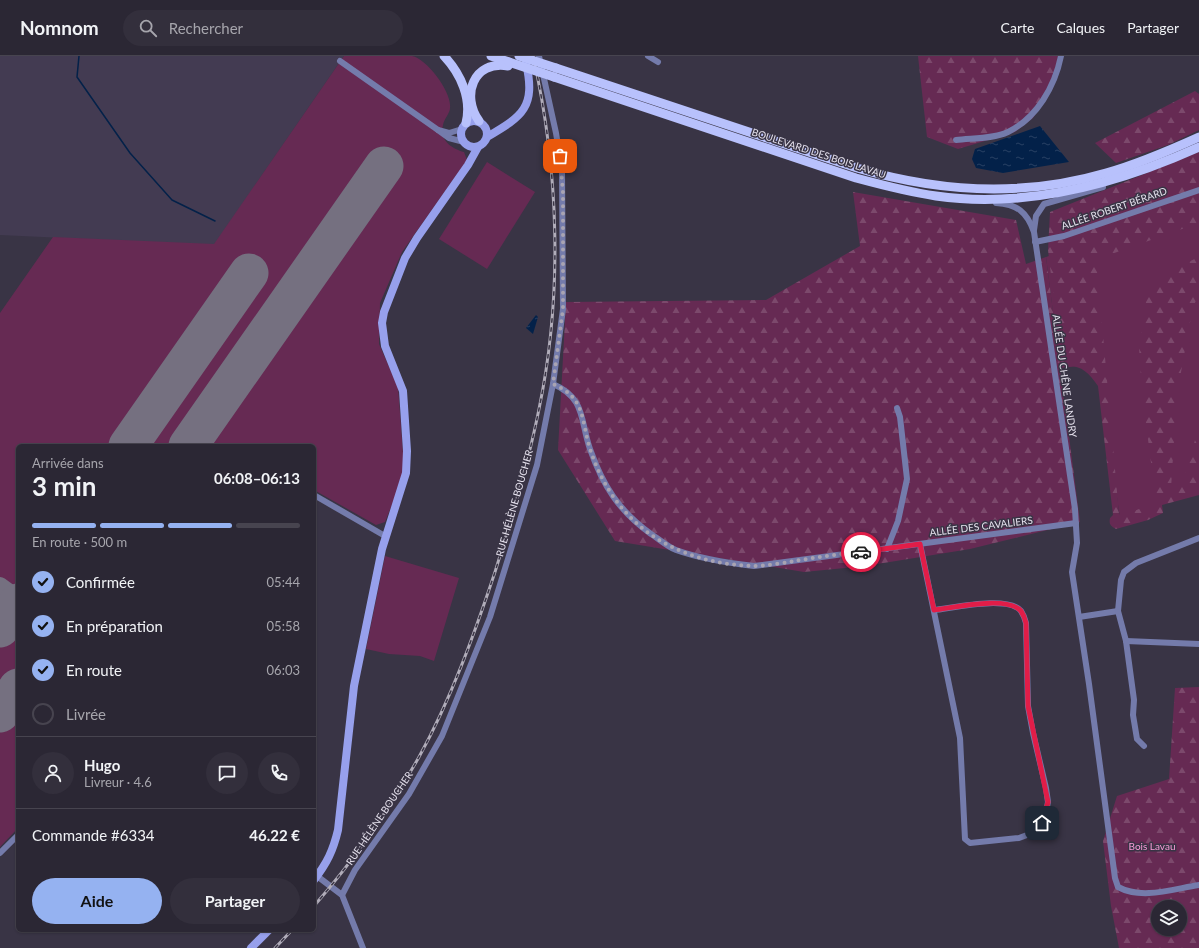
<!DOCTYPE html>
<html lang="fr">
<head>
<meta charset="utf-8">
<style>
	body { margin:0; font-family:Lato,sans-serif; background:#332f3c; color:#f1f3f6; height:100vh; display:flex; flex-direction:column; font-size:15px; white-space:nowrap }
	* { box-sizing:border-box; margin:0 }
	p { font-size:13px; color:#a6a5ac }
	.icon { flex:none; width:22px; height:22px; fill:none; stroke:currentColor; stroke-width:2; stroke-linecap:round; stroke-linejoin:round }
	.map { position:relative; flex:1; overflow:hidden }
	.drawer { position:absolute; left:16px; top:388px; width:300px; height:488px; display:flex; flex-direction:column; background:#2b2734; border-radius:6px; box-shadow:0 1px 3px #0004,0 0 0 1px #47444f }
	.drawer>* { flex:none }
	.buttons { position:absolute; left:1151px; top:844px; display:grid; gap:8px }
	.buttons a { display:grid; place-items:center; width:36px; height:36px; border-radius:50%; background:#2b2734; box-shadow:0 1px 3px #0004,0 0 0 1px #47444f; font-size:20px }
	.pin { position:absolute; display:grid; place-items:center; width:34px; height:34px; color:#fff; margin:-17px; border-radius:8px; box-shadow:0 2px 6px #0006 }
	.courier { position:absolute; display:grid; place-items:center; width:40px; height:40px; margin:-20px; border:3px solid #e11d48; border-radius:50%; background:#fff; color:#222; box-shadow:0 1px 5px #0007 }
	.head em { font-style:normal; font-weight:700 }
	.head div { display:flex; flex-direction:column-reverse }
	.head { display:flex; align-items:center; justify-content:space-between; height:68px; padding:0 16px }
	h1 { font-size:26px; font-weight:700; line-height:30px }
	.bar { display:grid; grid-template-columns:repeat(4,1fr); gap:6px 4px; align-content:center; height:48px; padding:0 16px }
	.bar i { height:5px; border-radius:3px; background:#47444f }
	.bar .active { background:#95b2f1 }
	.bar p { grid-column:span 4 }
	.line { display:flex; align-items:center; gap:10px; padding:0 16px; border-top:1px solid #47444f }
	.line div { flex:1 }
	.round { display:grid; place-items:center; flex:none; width:42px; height:42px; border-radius:21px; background:#332f3c }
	ol { padding:0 16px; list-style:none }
	li { display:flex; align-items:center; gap:12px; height:44px }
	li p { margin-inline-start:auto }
	li .icon { padding:4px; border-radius:50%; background:#95b2f1; color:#111; stroke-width:4 }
	li:last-child { color:#a6a5ac }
	li i { width:22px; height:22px; border:2px solid #47444f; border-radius:50% }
	.action { display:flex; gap:8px; margin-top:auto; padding:8px 16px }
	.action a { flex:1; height:46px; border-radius:24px; background:#95b2f1; color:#111; font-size:16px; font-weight:700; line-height:46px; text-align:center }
	.action a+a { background:#332f3c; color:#f1f3f6 }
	header { display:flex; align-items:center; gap:24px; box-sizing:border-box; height:56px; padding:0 20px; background:#2b2734; border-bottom:1px solid #47444f }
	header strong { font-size:19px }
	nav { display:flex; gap:22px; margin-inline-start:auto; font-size:14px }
	.search { width:280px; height:36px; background:#332f3c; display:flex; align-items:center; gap:10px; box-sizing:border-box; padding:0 14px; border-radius:22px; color:#a6a5ac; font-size:15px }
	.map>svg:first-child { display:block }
	.built { fill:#433b52 }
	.green { fill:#662a53 }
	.forest { fill:url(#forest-firs); fill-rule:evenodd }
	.water { fill:url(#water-ripples) }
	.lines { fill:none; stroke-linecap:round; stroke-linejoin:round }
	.stream { stroke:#032149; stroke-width:1.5 }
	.taxiway { stroke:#757080; stroke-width:16 }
	.runway { stroke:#757080; stroke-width:39 }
	.street { stroke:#747bab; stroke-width:6 }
	.secondary { stroke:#97a0ec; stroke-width:8 }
	.primary { stroke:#b8c1fc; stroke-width:9 }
	.rail-casing { stroke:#b1adba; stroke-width:3 }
	.rail { stroke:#393445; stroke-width:1.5; stroke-dasharray:4.5; stroke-linecap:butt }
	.primary-bridge { stroke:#b8c1fc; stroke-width:9 }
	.done { stroke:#a9a4b2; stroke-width:4; stroke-dasharray:0 7.2 }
	.route { stroke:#e11d48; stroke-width:5 }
	.labels { text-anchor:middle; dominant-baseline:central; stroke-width:3; stroke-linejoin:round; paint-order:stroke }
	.street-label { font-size:10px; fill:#e5e1ed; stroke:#393445 }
	.park-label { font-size:10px; fill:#fa9cd9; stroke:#393445 }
</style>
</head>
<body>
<header>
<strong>Nomnom</strong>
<div class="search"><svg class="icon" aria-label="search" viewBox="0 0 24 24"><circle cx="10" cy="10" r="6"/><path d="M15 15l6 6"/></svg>Rechercher</div>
<nav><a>Carte</a><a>Calques</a><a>Partager</a></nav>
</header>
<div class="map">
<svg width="1199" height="892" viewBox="0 0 1199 892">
	<defs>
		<pattern id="forest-firs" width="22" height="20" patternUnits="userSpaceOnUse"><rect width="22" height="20" fill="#662a53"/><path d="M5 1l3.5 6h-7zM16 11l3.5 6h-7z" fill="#7c496c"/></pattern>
		<pattern id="water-ripples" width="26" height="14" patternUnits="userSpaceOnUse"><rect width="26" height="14" fill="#032149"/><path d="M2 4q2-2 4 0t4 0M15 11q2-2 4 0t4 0" fill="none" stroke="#284164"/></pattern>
	</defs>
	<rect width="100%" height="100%" fill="#393445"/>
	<path class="built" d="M0 0H344L214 189 0 179Z"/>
	<g class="green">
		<path d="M344 0C363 0 394 0 412 0 427 3 452 36 450 52 450 57 444 63 443 69 439 84 451 92 464 96L467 104 402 196 380 247 379 288 398 331 404 410 400 429 385 466 376 469 314 434V390H18V772L0 791V257L53 181 214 188Z"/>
		<path d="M487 106 535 136 487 213 439 183Z"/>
		<path d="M1199 150V432L1120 463 1099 308 1060 312 1046 201Z"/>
		<path d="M385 500 459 522 434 605 420 600 389 598 366 593Z"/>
	</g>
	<g class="forest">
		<path d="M918 0H1058L1053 27 1033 62 1015 76 958 93 927 81Z"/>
		<path d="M1195 35 1199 38V74L1168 89 1116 107 1095 87Z"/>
		<path d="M1199 96V167L1103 201 1097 212 1119 458 1122 460 1156 446 1142 336 1139 291 1147 239 1160 219 1199 201V240L1193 250 1177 338 1171 432 1174 434 1179 432 1183 426 1199 370V439L1162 449 1163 457 1148 464 1116 473C1110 470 1109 468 1110 462L1113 459 1098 330C1088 316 1081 308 1062 310L1048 194 1050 156Z"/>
		<path d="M853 136 1016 164 1026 208 1046 201 1080 466 970 493 865 510 804 516 615 485 558 394 566 246 766 244 860 190Z"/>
		<path d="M1199 631V892H1119L1111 850 1103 785 1117 740 1169 723 1175 632ZM1158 851H1180V873H1158Z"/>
	</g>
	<g class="water">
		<path d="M1040 70 1069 106 1003 117 976 112 972 103 975 93Z"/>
		<path d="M536 259 538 261 533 278 526 272Z"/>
	</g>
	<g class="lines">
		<path class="stream" d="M79 0 77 21 130 97 172 144 215 165"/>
		<path class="taxiway" d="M0 529 18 542"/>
		<g class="runway">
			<path d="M128 390 249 217"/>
			<path d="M188 390 384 110"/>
			<path d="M0 572 18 547"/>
			<path d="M0 657 18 632"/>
		</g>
		<g class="street">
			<path d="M648 0 658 6"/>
			<path d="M340 5 438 74"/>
			<path d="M462 73 449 77 438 74 449 82 464 86"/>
			<path d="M956 84C972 82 993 83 1008 76 1037 62 1055 30 1061 0"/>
			<path d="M996 147C1017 148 1027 156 1034 176L1075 453 1077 487 1072 516 1089 628 1115 822 1118 831C1142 844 1173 833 1199 829"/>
			<path d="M1034 174 1036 160 1044 148 1103 131"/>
			<path d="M1035 186 1064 180 1199 134"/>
			<path d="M553 328C586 342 580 365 590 393 603 430 619 455 651 478 659 483 668 491 676 494 701 503 728 507 754 510L1076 467"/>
			<path d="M314 439 385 480"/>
			<path d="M920 488 960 682 965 783 970 787 1019 782 1035 776 1042 767 1046 756 1048 746 1046 732 1033 677 1028 650 1026 567C1025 563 1023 558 1021 555 1008 539 953 552 934 554"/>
			<path d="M887 493 898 465 907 423 900 361 897 352"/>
			<path d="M1079 561 1118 555"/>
			<path d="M1126 585 1199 588"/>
			<path d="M1144 690 1137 683 1133 659 1134 644 1126 585 1118 555 1121 524 1124 516 1136 507 1199 482"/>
			<path d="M0 797 18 779"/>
			<path d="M314 821 317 820 342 839 363 892"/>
			<path d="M342 839 355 814 409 738 442 680 490 561 537 409 553 328 563 253 562 114 556 77 539 0"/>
		</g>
		<g class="secondary">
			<circle cx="474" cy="78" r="13"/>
			<path d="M487 81C523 60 536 51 526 7"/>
			<path d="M314 824C327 807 333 795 338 774L354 630 382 493 406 417 407 395 403 335 385 290 382 267 384 256 405 202 417 182 468 109 478 91"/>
			<path d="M251 892 269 874"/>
		</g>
		<g class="primary">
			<path d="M444 0C461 18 472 43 466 67"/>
			<path d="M491 0 509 6"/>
			<path d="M556 12 857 112C938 136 1024 141 1106 117 1138 108 1168 95 1199 81"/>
			<path d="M554 21 856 122C882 129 909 136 936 140 1027 153 1117 128 1199 91"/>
			<path d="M479 65C461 40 473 4 508 10"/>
		</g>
		<defs>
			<g id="rail">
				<path d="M314 850C354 804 389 754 419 701 451 643 474 579 495 516 512 462 528 408 539 353 563 238 559 114 533 0"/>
				<path d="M275 892 292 874"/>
			</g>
		</defs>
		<use href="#rail" class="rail-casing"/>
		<use href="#rail" class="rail"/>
		<g class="primary-bridge">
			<path d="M519 0 556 12"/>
			<path d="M509 6 554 21"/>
		</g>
	</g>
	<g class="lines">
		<path class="done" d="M560 100 563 137V253L553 328C586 342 581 364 590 393 615 469 674 507 753 510 766 510 782 507 795 505 817 501 839 498 861 496"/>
		<path class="route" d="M861 496 920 488 934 554C953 552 1007 539 1021 555 1023 558 1025 563 1026 567L1028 650 1048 746 1042 767"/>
	</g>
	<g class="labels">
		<g class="street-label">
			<text transform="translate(819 97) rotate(18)">BOULEVARD DES BOIS LAVAU</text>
			<text transform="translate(1114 152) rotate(-19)">ALLÉE ROBERT BÉRARD</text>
			<text transform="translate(1065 320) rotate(82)">ALLÉE DU CHÊNE LANDRY</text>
			<text transform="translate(514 447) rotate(-74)">RUE HÉLÈNE BOUCHER</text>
			<text transform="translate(981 470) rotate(-7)">ALLÉE DES CAVALIERS</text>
			<text transform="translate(379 762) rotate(-56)">RUE HÉLÈNE BOUCHER</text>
		</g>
		<g class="park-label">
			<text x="1152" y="790">Bois Lavau</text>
		</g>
	</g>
</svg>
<div class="buttons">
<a><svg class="icon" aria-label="layers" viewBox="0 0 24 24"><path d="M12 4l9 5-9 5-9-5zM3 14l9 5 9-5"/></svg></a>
</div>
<div class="pin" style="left:560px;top:100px;background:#ea580c"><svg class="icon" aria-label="bag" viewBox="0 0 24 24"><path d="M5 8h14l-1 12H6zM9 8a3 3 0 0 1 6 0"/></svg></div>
<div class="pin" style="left:1042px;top:767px;background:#1f2937"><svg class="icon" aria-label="home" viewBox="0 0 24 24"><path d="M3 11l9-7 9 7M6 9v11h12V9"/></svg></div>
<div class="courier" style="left:861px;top:496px"><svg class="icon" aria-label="car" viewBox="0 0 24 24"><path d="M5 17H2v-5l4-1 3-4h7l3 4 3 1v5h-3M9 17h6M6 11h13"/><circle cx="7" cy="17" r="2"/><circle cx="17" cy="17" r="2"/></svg></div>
<section class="drawer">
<div class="head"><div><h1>3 min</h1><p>Arrivée dans</p></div><em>06:08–06:13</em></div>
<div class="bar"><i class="active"></i><i class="active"></i><i class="active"></i><i></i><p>En route · 500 m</p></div>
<ol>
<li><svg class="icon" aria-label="check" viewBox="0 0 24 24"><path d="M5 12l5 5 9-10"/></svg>Confirmée<p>05:44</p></li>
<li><svg class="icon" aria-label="check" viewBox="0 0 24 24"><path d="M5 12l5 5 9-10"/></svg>En préparation<p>05:58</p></li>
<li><svg class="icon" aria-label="check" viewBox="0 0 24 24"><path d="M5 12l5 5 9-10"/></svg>En route<p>06:03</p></li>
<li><i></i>Livrée</li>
</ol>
<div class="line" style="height:72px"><a class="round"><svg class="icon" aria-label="person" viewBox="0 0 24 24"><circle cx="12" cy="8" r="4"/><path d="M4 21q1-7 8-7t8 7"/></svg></a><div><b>Hugo</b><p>Livreur · 4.6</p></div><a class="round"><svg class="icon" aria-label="chat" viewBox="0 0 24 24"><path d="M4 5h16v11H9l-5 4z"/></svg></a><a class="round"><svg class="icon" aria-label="phone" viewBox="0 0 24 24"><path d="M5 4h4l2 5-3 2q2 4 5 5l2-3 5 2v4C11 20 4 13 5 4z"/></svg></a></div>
<div class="line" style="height:52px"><div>Commande #6334</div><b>46.22 €</b></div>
<div class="action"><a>Aide</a><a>Partager</a></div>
</section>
</div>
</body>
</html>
